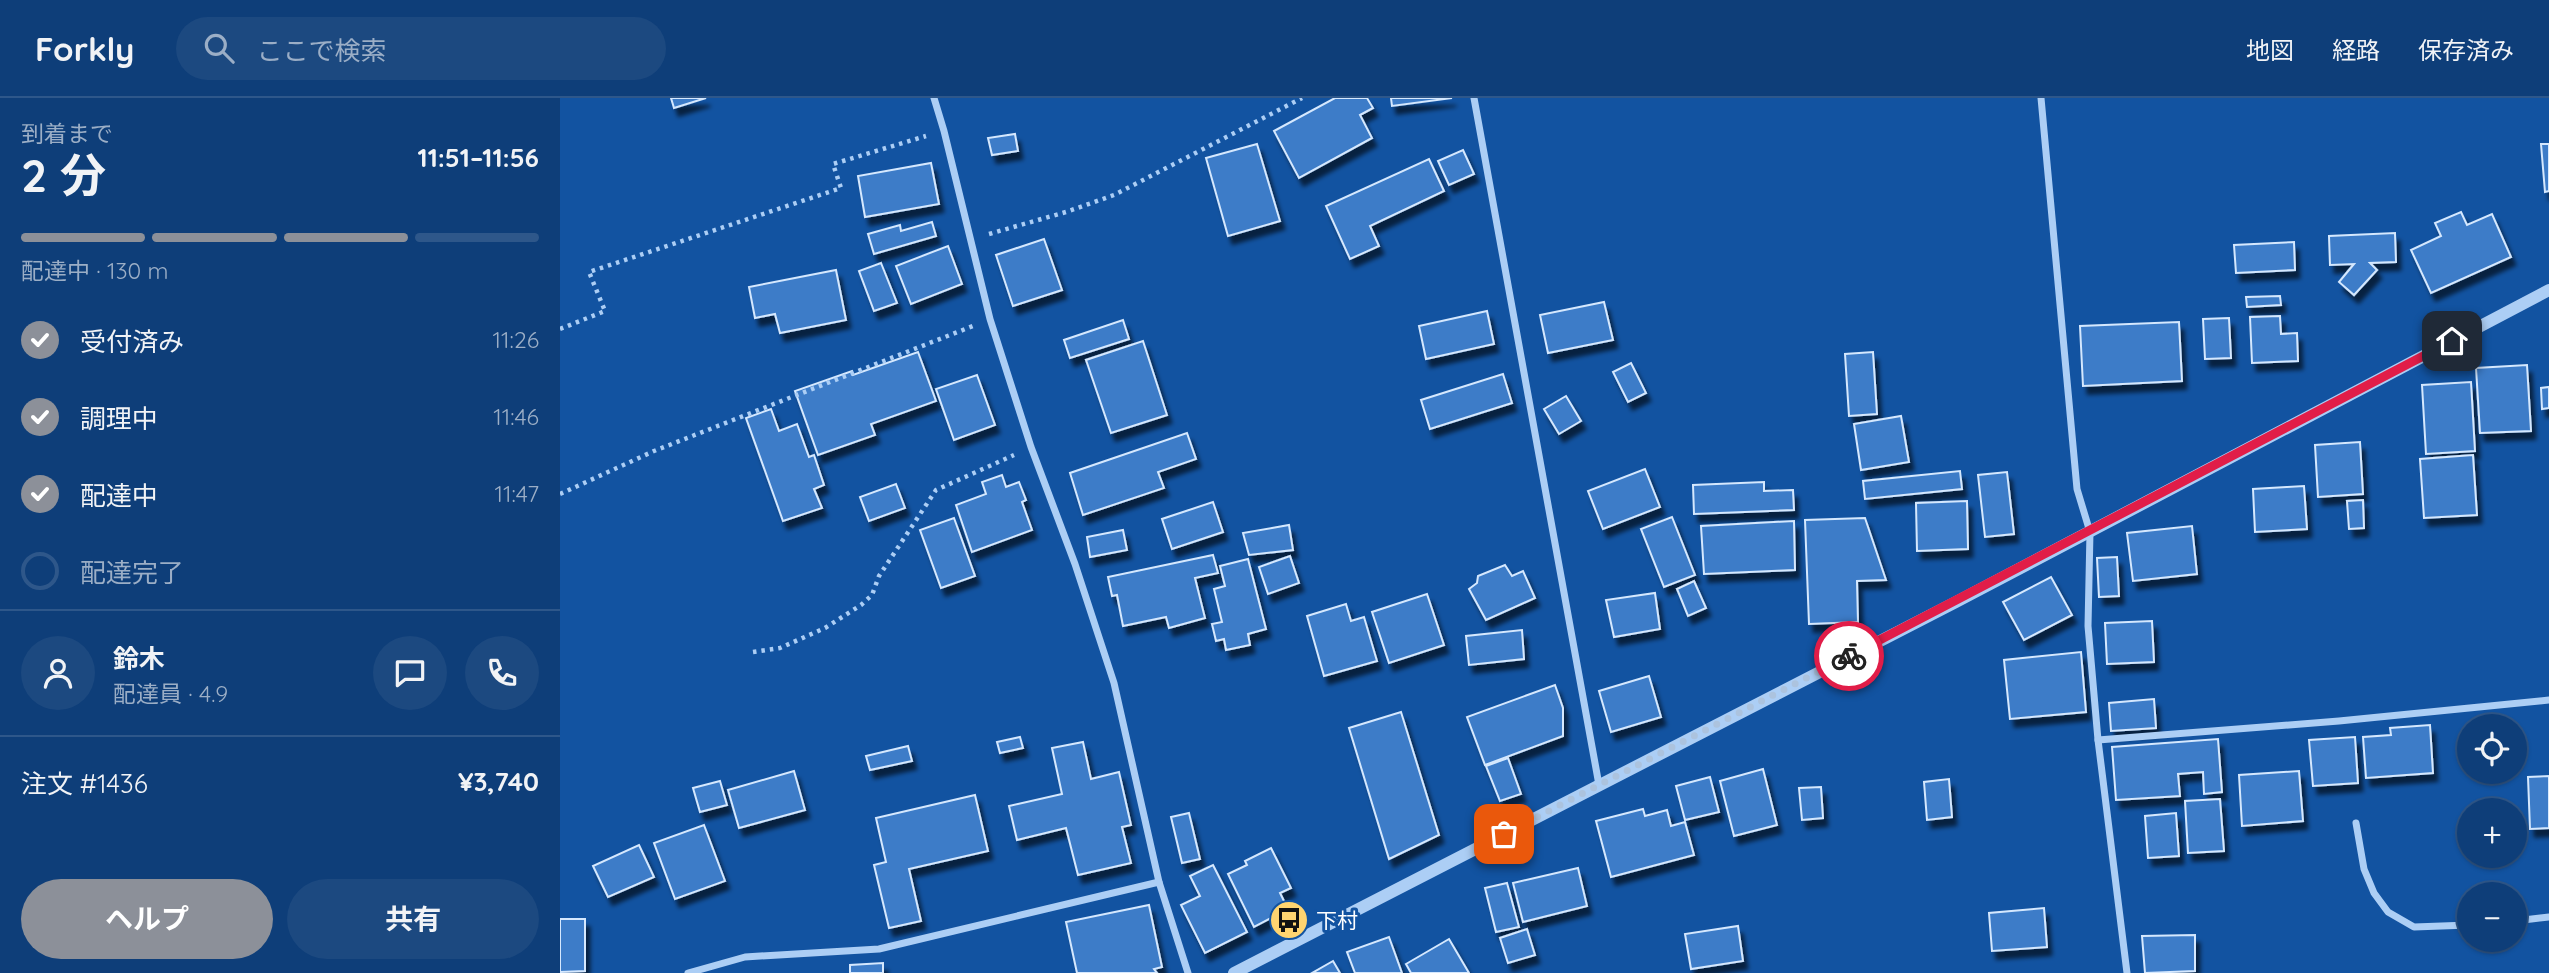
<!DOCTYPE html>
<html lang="ja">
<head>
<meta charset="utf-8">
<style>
	body { margin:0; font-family:Quicksand,"Noto Sans JP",sans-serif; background:#1c4980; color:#f1f3f6; height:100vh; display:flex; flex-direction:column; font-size:26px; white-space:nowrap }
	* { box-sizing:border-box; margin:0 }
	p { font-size:23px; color:#9baec6 }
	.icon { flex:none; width:38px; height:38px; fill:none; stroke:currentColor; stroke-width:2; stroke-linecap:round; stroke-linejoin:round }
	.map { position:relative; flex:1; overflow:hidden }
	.sheet { display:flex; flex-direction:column; background:#0e3e79; width:560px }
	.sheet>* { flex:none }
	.tools { position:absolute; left:1897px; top:616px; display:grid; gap:14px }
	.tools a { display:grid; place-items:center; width:70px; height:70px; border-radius:50%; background:#0e3e79; box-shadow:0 2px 5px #0004,0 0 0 2px #2e578a; font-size:35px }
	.pin { position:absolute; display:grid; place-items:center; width:60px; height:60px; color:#fff; margin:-30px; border-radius:14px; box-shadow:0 4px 10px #0006 }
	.courier { position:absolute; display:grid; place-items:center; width:70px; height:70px; margin:-35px; border:5px solid #e11d48; border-radius:50%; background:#fff; color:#222; box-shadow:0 2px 9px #0007 }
	.overview em { font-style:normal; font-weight:700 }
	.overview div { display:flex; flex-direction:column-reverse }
	.overview { display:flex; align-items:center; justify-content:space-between; height:119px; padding:0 21px }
	h1 { font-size:46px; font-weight:700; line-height:52px }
	.bar { display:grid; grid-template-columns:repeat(4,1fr); gap:10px 7px; align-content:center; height:84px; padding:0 21px }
	.bar i { height:9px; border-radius:5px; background:#2e578a }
	.bar .active { background:#8c9099 }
	.bar p { grid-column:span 4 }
	.line { display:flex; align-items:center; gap:18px; padding:0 21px; border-top:2px solid #2e578a }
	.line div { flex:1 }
	.round { display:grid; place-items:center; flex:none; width:74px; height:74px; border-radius:37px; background:#1c4980 }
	ol { padding:0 21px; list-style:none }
	li { display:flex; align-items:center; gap:21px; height:77px }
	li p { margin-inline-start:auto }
	li .icon { padding:7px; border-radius:50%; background:#8c9099; color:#fff; stroke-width:4 }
	li:last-child { color:#9baec6 }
	li i { width:38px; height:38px; border:4px solid #2e578a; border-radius:50% }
	.action { display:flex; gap:14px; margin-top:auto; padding:14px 21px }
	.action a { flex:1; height:80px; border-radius:42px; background:#8c9099; color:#fff; font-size:28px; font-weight:700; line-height:80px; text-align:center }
	.action a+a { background:#1c4980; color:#f1f3f6 }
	header { display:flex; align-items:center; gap:42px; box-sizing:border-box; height:98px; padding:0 35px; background:#0e3e79; border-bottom:2px solid #2e578a }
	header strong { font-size:33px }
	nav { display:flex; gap:38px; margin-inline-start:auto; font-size:24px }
	.search { width:490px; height:63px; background:#1c4980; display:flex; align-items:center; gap:18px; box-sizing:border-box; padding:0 24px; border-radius:38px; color:#9baec6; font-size:26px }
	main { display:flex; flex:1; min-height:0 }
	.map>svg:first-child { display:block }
	.building { fill:#3c7cc8; stroke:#d5e8fe; stroke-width:2; filter:url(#shadow) }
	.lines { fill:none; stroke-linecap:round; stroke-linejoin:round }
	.path { stroke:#accef5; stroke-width:4.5; stroke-dasharray:3.5 5; stroke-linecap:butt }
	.minor { stroke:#accef5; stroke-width:7 }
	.tertiary { stroke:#accef5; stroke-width:12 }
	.done { stroke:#acc3de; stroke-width:7; stroke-dasharray:0 12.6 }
	.route { stroke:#e11d48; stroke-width:9 }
	.labels { text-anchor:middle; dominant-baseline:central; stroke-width:6; stroke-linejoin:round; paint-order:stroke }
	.poi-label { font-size:21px; fill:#fff; stroke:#1253a1; text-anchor:start }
</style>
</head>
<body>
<header>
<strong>Forkly</strong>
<div class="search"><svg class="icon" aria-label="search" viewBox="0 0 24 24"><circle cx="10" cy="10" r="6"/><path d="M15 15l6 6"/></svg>ここで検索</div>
<nav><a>地図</a><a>経路</a><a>保存済み</a></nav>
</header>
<main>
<section class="sheet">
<div class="overview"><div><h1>2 分</h1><p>到着まで</p></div><em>11:51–11:56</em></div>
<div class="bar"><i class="active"></i><i class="active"></i><i class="active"></i><i></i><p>配達中 · 130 m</p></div>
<ol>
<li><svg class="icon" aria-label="check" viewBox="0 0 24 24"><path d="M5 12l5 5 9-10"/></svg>受付済み<p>11:26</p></li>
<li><svg class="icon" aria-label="check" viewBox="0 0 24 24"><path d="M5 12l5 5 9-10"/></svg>調理中<p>11:46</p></li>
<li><svg class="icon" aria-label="check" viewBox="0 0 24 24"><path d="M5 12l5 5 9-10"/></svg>配達中<p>11:47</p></li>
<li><i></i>配達完了</li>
</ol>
<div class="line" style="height:126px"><a class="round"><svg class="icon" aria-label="person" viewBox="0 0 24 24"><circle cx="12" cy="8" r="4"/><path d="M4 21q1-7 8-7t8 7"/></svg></a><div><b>鈴木</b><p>配達員 · 4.9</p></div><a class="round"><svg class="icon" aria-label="chat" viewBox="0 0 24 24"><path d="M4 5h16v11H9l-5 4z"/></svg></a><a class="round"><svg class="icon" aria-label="phone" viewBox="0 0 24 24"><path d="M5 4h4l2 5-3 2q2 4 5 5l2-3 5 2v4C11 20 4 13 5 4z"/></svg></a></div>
<div class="line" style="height:91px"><div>注文 #1436</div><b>¥3,740</b></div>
<div class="action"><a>ヘルプ</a><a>共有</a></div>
</section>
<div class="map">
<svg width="1989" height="875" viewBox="0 0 1989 875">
	<defs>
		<filter id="shadow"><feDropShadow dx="4.5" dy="8" stdDeviation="2" flood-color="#0009"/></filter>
	</defs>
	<rect width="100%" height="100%" fill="#1253a1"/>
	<g class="building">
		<path d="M111 0H146L114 10Z"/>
		<path d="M775 0H807L813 10 800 17 812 40 739 80 714 33Z"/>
		<path d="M831 0H892L832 8Z"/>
		<path d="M455 36 458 53 432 57 428 40Z"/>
		<path d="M697 46 720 123 668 138 646 60Z"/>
		<path d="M1981 46H1989V93L1985 94Z"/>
		<path d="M903 52 914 76 889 87 878 63Z"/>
		<path d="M869 61 884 93 810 128 819 148 790 161 766 108Z"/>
		<path d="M371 65 379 106 305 119 298 78Z"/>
		<path d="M1901 114 1907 127 1932 116 1951 159 1871 195 1851 152 1881 138 1875 125Z"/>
		<path d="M372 124 376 138 314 156 308 136 340 127 341 133Z"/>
		<path d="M1835 135 1836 164 1810 165 1817 172 1794 197 1779 184 1794 166 1770 167 1769 138Z"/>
		<path d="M484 141 502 192 453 208 436 157Z"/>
		<path d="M1734 144 1735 172 1676 175 1674 147Z"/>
		<path d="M388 148 402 186 351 206 336 168Z"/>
		<path d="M321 165 337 205 314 213 299 173Z"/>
		<path d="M276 172 286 222 220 235 215 216 195 220 189 189Z"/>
		<path d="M1720 198 1721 207 1687 209 1686 199Z"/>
		<path d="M1044 204 1053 242 988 255 980 217Z"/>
		<path d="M927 213 934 246 866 261 859 228Z"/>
		<path d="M1720 218 1721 236 1737 235 1738 263 1692 265 1690 219Z"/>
		<path d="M1669 220 1671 260 1645 261 1643 221Z"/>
		<path d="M563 222 569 241 510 260 504 242Z"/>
		<path d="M1619 224 1622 283 1523 288 1520 228Z"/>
		<path d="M583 243 607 317 551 335 526 262Z"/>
		<path d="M358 254 376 303 311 326 315 337 258 357 235 293 292 273 293 277Z"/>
		<path d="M1313 254 1317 316 1289 318 1285 256Z"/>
		<path d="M1071 265 1086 295 1068 304 1053 274Z"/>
		<path d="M1967 267 1971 333 1920 335 1916 270Z"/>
		<path d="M943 276 952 305 870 331 861 302Z"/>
		<path d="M417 277 435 327 394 342 376 291Z"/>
		<path d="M1911 284 1915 353 1866 356 1862 287Z"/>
		<path d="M1989 289V310L1982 311 1981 290Z"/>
		<path d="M1006 298 1021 323 999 336 984 311Z"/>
		<path d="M211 311 219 333 237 326 249 359 254 357 264 387 254 391 262 410 223 423 186 320Z"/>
		<path d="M1341 318 1349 364 1301 372 1294 326Z"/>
		<path d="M627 335 636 361 598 374 604 390 523 417 510 375Z"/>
		<path d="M1800 344 1803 396 1758 399 1755 347Z"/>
		<path d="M1913 357 1917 417 1864 420 1860 361Z"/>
		<path d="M1085 371 1100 409 1043 431 1028 393Z"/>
		<path d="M1400 373 1402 391 1305 401 1303 383Z"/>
		<path d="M1447 374 1454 436 1425 439 1418 377Z"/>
		<path d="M442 377 446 389 459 384 466 402 462 404 472 432 412 454 396 407 426 396 422 384Z"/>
		<path d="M1204 384V393L1233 392 1234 412 1134 416 1133 387Z"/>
		<path d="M336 386 345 410 309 423 300 399Z"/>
		<path d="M1744 388 1747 431 1695 434 1693 391Z"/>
		<path d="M1803 402 1804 430 1789 431 1787 403Z"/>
		<path d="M1407 403 1408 451 1357 453 1356 405Z"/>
		<path d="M653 404 663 434 612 451 602 421Z"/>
		<path d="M1112 419 1135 477 1104 489 1081 431Z"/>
		<path d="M394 420 415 478 381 490 360 432Z"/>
		<path d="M1305 420 1326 482 1297 483 1298 524 1249 526 1245 422Z"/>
		<path d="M1234 423 1235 472 1144 476 1141 428Z"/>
		<path d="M729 427 733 452 689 457 683 435Z"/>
		<path d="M1632 428 1637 476 1573 483 1567 435Z"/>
		<path d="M563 432 567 452 530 459 527 439Z"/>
		<path d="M653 457 658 475 635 480 645 520 609 530 606 519 563 528 557 497 552 498 548 479Z"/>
		<path d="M730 458 739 485 708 496 699 469Z"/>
		<path d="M1557 459 1559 498 1539 499 1537 460Z"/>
		<path d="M688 461 706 531 688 536 690 547 666 552 664 541 656 543 652 526 662 524 654 491 665 488 660 468Z"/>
		<path d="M945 467 952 478 963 473 975 500 926 522 909 491 917 485 918 478Z"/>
		<path d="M1491 479 1512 517 1464 542 1443 504Z"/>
		<path d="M1134 483 1146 510 1128 518 1117 491Z"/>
		<path d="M1095 495 1100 531 1054 539 1046 502Z"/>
		<path d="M867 496 884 547 829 565 812 514Z"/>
		<path d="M786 506 791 523 804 519 817 563 764 578 747 518Z"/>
		<path d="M1592 523 1594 564 1547 566 1545 525Z"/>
		<path d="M962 532 964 561 909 567 906 538Z"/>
		<path d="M1521 554 1526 614 1450 621 1444 562Z"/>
		<path d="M1089 578 1101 619 1051 634 1039 593Z"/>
		<path d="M995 587 1003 610V638L925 667 907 619Z"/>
		<path d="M1594 601 1596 630 1551 633 1549 605Z"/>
		<path d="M841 614 879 737 829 761 789 630Z"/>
		<path d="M1870 627 1873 675 1806 680 1803 639 1831 637 1830 630Z"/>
		<path d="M460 639 463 650 440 655 437 644Z"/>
		<path d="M1795 639 1798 685 1753 688 1749 642Z"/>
		<path d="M1658 641 1662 694 1644 696 1643 674 1618 676 1620 698 1556 702 1552 649Z"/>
		<path d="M523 644 531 681 559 674 571 727 562 729 571 765 518 777 506 730 457 742 449 708 502 696 492 650Z"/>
		<path d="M348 648 352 663 310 672 306 658Z"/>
		<path d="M948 660 961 696 940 703 926 668Z"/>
		<path d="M1203 671 1217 727 1174 738 1160 683Z"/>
		<path d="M234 673 245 712 179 730 168 692Z"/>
		<path d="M1739 673 1743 723 1682 728 1679 677Z"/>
		<path d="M1989 678V730L1970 731 1968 679Z"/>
		<path d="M1150 679 1159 714 1125 722 1116 688Z"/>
		<path d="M1389 681 1392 719 1367 722 1364 684Z"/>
		<path d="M160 683 167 707 140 714 133 690Z"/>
		<path d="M1261 689 1263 720 1242 722 1239 690Z"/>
		<path d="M415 697 428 753 349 771 361 823 329 830 314 767 326 764 316 720Z"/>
		<path d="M1660 701 1664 753 1628 755 1625 703Z"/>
		<path d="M1083 711 1085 718 1107 712 1111 728 1125 724 1134 757 1051 779 1036 723Z"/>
		<path d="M629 715 640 761 622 765 611 719Z"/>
		<path d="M1616 715 1619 758 1588 760 1585 718Z"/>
		<path d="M144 727 165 783 115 801 94 745Z"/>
		<path d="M79 747 94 779 48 799 33 768Z"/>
		<path d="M711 750 731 790 720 795 728 811 694 829 668 776 687 767 685 763Z"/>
		<path d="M653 767 687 834 645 855 621 807 640 798 630 778Z"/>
		<path d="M1018 770 1027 808 963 824 953 785Z"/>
		<path d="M947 785 959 829 936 834 925 790Z"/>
		<path d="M589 807 602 869 594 871 597 875H517L506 824Z"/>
		<path d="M1484 810 1487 849 1432 853 1429 815Z"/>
		<path d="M0 821H25V873L0 874Z"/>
		<path d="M1178 828 1183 863 1131 871 1125 836Z"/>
		<path d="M967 831 975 857 948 865 940 840Z"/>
		<path d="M1635 837V873L1585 875 1582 838Z"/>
		<path d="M829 839 842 875H795L787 854Z"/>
		<path d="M889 841 909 875H851L846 866Z"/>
		<path d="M773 863 780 875H752Z"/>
		<path d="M323 865V875H290V867Z"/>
	</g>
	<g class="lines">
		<g class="path">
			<path d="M429 136 506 114 554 97 742 0"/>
			<path d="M0 231 45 213 29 174 281 90 273 66 366 38"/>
			<path d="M0 396 94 353 413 228"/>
			<path d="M193 554 220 550 265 530 301 507 312 497 319 478 376 392 454 357"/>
		</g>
		<g class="minor">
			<path d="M374 0 384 33 430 221 471 349 515 466 554 585 599 784 628 875"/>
			<path d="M914 0 1039 687"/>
			<path d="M1481 0 1517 391 1530 434 1528 528 1538 642 1567 875"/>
			<path d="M1538 642 1779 623 1989 602"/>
			<path d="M1796 725 1804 771 1814 795 1828 814 1854 829 1909 827"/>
			<path d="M1955 823 1989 819"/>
			<path d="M128 875 185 859 319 851 599 784"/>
		</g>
		<path class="tertiary" d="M674 875 1396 504 1989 192"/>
	</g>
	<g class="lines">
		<path class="done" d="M944 736 1289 558"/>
		<path class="route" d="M1289 558 1892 243"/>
	</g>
	<defs>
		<symbol id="bus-disc" viewBox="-11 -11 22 22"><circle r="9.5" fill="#ffd470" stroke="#1253a1"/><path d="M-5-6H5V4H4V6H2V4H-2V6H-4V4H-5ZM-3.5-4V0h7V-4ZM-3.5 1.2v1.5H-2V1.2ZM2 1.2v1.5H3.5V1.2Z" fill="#111"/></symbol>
	</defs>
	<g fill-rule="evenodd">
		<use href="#bus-disc" x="707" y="800" width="44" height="44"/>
	</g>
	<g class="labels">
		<g class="poi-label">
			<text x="756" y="822">下村</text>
		</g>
	</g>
</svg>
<div class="tools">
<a><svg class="icon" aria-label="locate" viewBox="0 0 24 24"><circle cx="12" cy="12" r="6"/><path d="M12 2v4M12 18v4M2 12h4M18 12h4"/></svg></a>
<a>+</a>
<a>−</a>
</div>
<div class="pin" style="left:944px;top:736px;background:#ea580c"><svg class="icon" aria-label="bag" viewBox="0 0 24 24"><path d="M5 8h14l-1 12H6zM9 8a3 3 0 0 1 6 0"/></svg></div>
<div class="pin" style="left:1892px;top:243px;background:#1f2937"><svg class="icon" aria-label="home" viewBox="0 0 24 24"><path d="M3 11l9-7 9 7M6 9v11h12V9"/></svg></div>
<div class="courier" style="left:1289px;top:558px"><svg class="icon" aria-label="bike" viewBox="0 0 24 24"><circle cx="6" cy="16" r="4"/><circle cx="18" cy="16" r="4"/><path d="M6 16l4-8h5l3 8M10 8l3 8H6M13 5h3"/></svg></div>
</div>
</main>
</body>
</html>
